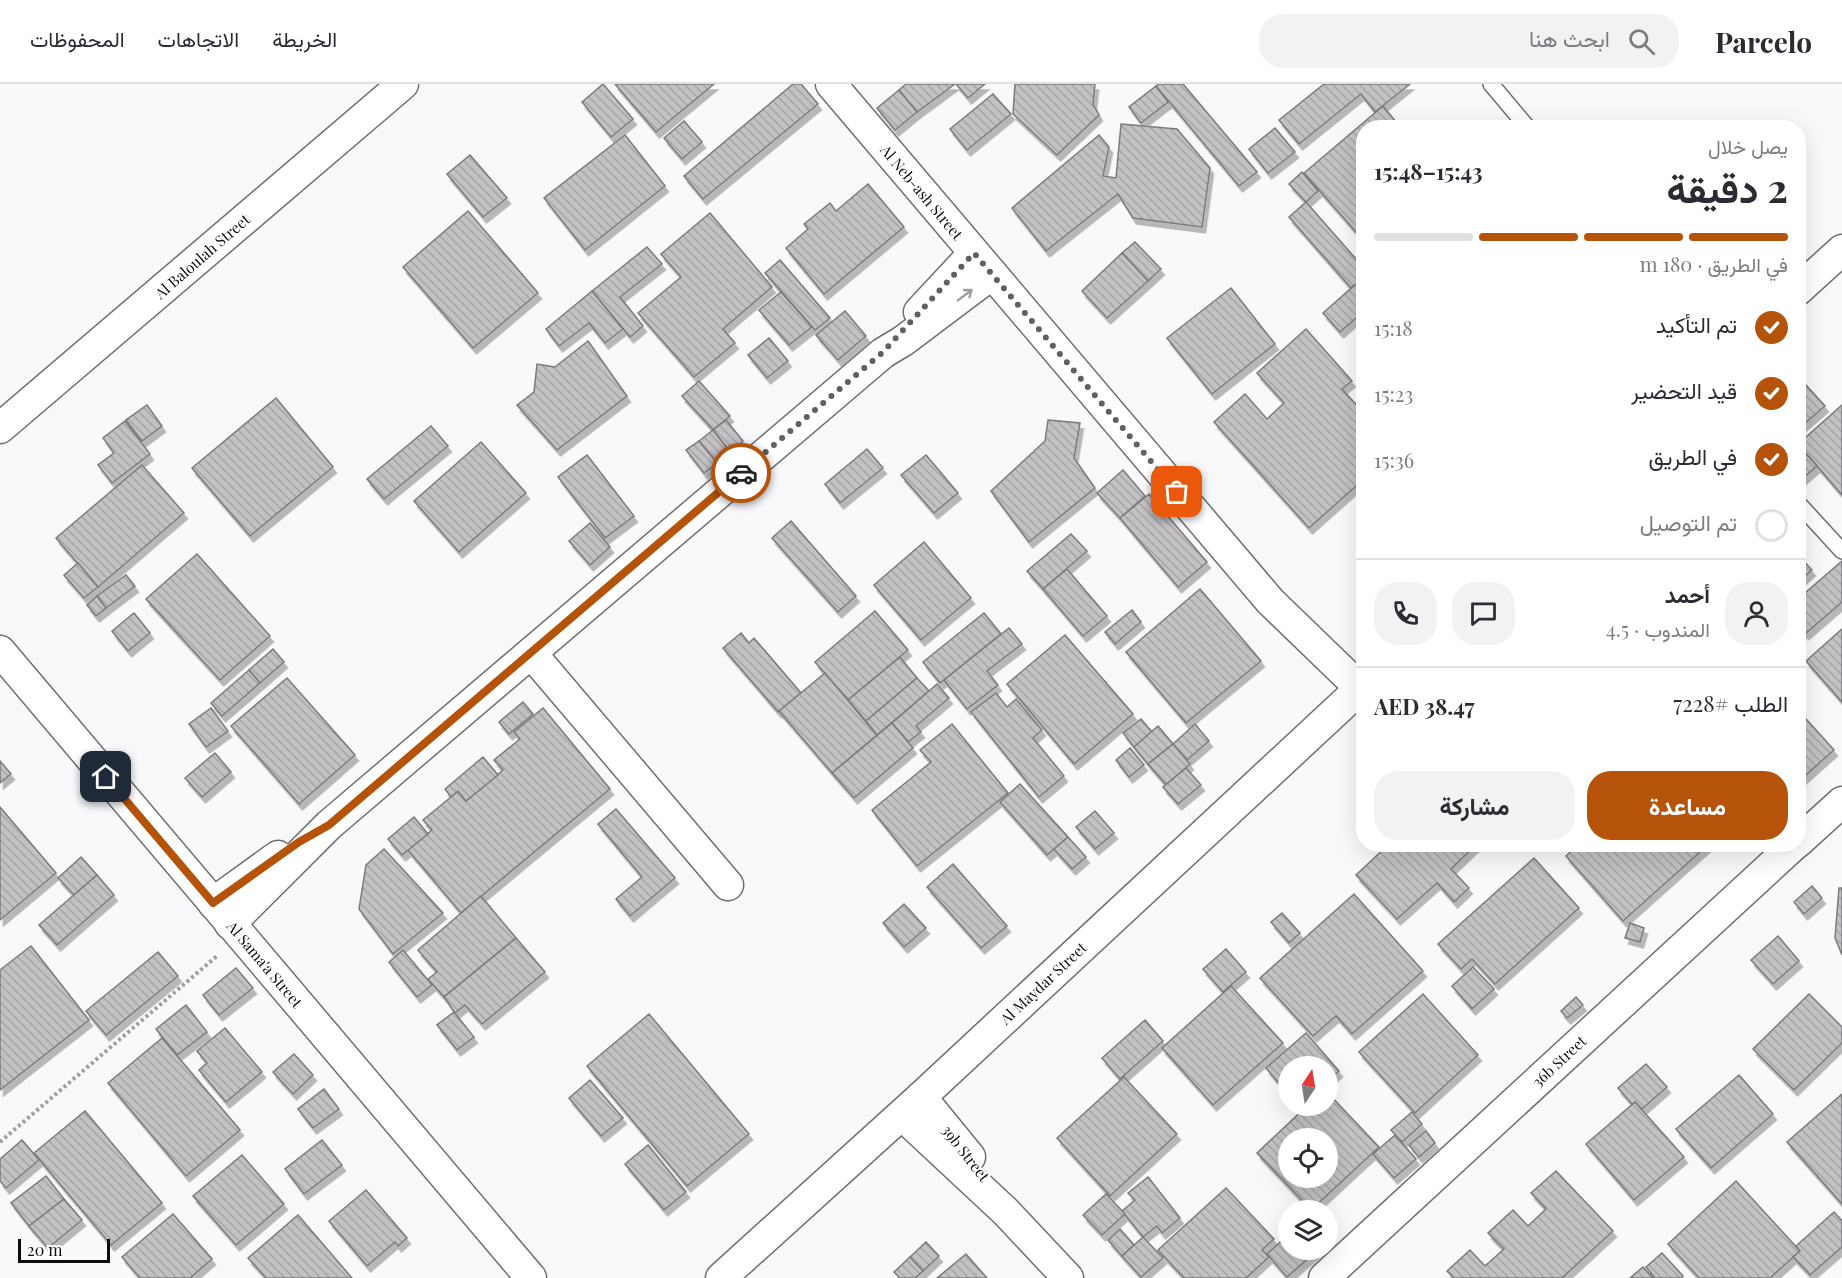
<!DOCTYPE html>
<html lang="ar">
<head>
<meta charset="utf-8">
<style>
	body { margin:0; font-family:"Playfair Display",Vazirmatn,serif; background:#f2f2f3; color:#2b2b33; direction:rtl; height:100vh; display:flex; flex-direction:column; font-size:22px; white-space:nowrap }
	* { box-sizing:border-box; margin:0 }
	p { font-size:20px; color:#7c7c81 }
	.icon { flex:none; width:33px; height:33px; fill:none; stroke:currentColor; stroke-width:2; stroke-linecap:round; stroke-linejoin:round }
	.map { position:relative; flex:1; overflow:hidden; direction:ltr }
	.panel { position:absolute; left:1356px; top:36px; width:450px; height:732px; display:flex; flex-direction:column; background:#fff; border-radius:24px; box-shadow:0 6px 24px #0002; direction:rtl }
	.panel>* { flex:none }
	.needle { width:39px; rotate:12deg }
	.controls { position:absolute; left:1278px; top:972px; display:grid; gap:12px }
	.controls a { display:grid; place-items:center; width:60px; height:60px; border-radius:50%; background:#fff; box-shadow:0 6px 24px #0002; font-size:30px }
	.scale { position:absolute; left:18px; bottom:15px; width:92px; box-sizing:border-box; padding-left:6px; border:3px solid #0d0d0e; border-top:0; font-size:16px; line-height:21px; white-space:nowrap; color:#0d0d0e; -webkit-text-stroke:4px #fff; paint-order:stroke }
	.pin { position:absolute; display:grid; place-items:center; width:51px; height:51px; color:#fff; margin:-26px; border-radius:12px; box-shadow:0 3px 9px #0006 }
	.courier { position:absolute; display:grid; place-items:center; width:60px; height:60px; margin:-30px; border:4px solid #b45309; border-radius:50%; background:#fff; color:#222; box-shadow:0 2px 8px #0007 }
	.summary em { font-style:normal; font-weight:700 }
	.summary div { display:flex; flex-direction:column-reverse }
	.summary { display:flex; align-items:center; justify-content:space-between; height:102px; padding:0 18px }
	h1 { font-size:39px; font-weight:700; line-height:45px }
	.bar { display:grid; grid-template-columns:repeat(4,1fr); gap:9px 6px; align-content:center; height:72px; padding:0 18px }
	.bar i { height:8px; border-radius:4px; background:#e1e1e2 }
	.bar .active { background:#b45309 }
	.bar p { grid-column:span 4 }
	.line { display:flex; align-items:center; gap:15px; padding:0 18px; border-top:2px solid #e1e1e2 }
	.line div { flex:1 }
	.round { display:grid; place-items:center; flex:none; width:63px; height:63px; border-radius:24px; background:#f2f2f3 }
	ol { padding:0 18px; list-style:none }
	li { display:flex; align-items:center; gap:18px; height:66px }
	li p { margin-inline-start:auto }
	li .icon { padding:6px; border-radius:50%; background:#b45309; color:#fff; stroke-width:4 }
	li:last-child { color:#7c7c81 }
	li i { width:33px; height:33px; border:3px solid #e1e1e2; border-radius:50% }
	.action { display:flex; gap:12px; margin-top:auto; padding:12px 18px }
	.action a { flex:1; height:69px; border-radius:24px; background:#b45309; color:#fff; font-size:24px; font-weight:700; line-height:69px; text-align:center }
	.action a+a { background:#f2f2f3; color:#2b2b33 }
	header { display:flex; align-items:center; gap:36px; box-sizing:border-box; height:84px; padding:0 30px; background:#fff; border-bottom:2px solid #e1e1e2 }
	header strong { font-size:28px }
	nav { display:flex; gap:33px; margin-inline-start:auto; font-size:21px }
	.search { width:420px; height:54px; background:#f2f2f3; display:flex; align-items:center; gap:15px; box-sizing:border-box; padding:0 21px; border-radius:24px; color:#7c7c81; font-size:22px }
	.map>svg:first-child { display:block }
	.building { fill:url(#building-back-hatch); stroke:#7c7a7d; stroke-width:1.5; fill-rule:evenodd; filter:url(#shadow) }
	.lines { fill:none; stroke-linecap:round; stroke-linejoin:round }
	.lane-casing { stroke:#6f6e72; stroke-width:18 }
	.street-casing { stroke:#6f6e72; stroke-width:33 }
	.path { stroke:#9f9fa1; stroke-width:4; stroke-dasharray:3 3; stroke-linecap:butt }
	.lane { stroke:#fff; stroke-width:15 }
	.street { stroke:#fff; stroke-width:30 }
	.oneway { stroke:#9e9e9f }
	.done { stroke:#606061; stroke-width:6; stroke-dasharray:0 10.8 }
	.route { stroke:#b45309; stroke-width:8 }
	.labels { text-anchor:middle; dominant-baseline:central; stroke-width:5; stroke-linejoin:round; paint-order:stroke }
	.street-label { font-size:15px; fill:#0d0d0e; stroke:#fff }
</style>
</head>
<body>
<header>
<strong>Parcelo</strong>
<div class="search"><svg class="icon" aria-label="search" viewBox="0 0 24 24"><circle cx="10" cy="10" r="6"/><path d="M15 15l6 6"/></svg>ابحث هنا</div>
<nav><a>الخريطة</a><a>الاتجاهات</a><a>المحفوظات</a></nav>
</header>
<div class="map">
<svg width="1842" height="1194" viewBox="0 0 1842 1194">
	<defs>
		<pattern id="building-back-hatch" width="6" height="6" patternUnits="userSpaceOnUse" patternTransform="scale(1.5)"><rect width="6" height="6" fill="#c3c1c4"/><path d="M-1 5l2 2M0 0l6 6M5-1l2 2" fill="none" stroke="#a6a5a7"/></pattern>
		<filter id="shadow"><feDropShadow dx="3.5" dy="6" stdDeviation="0" flood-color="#0004"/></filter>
	</defs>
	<rect width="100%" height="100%" fill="#f9f9fc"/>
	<g class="building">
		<path d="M603 0 633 35 611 53 582 18Z"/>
		<path d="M615 0H714L656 48Z"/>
		<path d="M793 0H801L818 20 703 115 684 92Z"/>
		<path d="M906 0H955L917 28 899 6Z"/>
		<path d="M956 0H985L968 14Z"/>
		<path d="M1015 0H1095L1093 20 1099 31 1057 71 1013 30Z"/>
		<path d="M1159 0H1183L1257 88 1239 102 1156 2Z"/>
		<path d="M1324 0H1410L1375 28 1361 10 1299 60 1279 36Z"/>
		<path d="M1156 2 1168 18 1141 39 1129 23Z"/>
		<path d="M899 6 917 28 895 46 877 24Z"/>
		<path d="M993 10 1011 30 967 66 950 45Z"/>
		<path d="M1383 22 1401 44H1364V157L1304 89Z"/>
		<path d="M684 37 702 58 682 75 664 54Z"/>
		<path d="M1121 40 1177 45 1210 84 1202 143 1133 134 1118 110 1046 167 1012 124 1099 51 1109 63 1103 92 1116 94Z"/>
		<path d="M1275 44 1295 68 1268 89 1249 65Z"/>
		<path d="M625 51 665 102 585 166 544 114Z"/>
		<path d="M470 71 507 114 483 133 447 90Z"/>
		<path d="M1302 88 1318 107 1306 118 1289 100Z"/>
		<path d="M868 100 904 143 824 210 786 164 808 145 804 140 830 119 836 127Z"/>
		<path d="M1306 118 1364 184V193L1351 204 1289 133Z"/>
		<path d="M468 127 538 209 473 264 403 183Z"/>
		<path d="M710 129 772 203 723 245 735 259 694 293 638 229 681 193 661 170Z"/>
		<path d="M1135 158 1161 185 1148 197 1122 169Z"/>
		<path d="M647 163 662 180 620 213 643 242 630 253 592 207Z"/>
		<path d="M1122 169 1148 197 1107 234 1082 207Z"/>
		<path d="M780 176 830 234 815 246 765 189Z"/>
		<path d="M1364 193V227L1340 248 1323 229Z"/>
		<path d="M1231 204 1275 260 1212 310 1167 254Z"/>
		<path d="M592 207 623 245 605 259 589 239 559 262 546 245Z"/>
		<path d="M781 208 812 243 789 261 759 226Z"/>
		<path d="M845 227 866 252 838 276 816 251Z"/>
		<path d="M1306 245 1352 297 1342 305 1364 329V395L1309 444 1214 338 1245 310 1267 335 1284 319 1257 289Z"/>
		<path d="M769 254 788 277 767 294 748 271Z"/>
		<path d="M1364 255V299L1357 292Z"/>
		<path d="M588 257 627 312 557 366 517 321 534 308 537 280 555 283Z"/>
		<path d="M699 297 730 332 713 346 682 312Z"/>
		<path d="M1806 301 1825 322 1803 341 1798 335V308Z"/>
		<path d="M276 314 333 383 250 452 192 384Z"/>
		<path d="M147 321 162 342 142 357 126 336Z"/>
		<path d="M1842 321V411L1798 360Z"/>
		<path d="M726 336 743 357 730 368 713 346Z"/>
		<path d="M1048 336 1080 339 1074 374 1095 404 1029 458 991 407 1045 357Z"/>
		<path d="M125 337 150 370 112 399 98 381 114 369 103 354Z"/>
		<path d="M431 342 448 362 384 415 367 395Z"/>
		<path d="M713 346 730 368 717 379 699 357Z"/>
		<path d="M699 357 717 379 704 389 686 366Z"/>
		<path d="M481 358 526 409 459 468 414 417Z"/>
		<path d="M1798 361 1817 382 1802 395 1798 392Z"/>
		<path d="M867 365 883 384 840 419 825 400Z"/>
		<path d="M587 371 634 432 605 454 558 393Z"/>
		<path d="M926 371 958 409 934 429 901 391Z"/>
		<path d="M142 381 184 429 98 503 56 454Z"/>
		<path d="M1123 386 1145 412 1120 434 1097 409Z"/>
		<path d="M1149 410 1207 478 1178 503 1120 434Z"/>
		<path d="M791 437 856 512 838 528 772 454Z"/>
		<path d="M590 439 610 463 590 481 569 457Z"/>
		<path d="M1071 450 1087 467 1043 505 1027 487Z"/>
		<path d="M924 458 971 514 921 556 874 501Z"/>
		<path d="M197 470 270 552 220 596 146 515Z"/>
		<path d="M1798 471 1812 486 1798 498Z"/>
		<path d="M1842 477V518L1805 550 1798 542V515Z"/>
		<path d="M78 479 98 503 84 514 64 491Z"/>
		<path d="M1067 485 1107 532 1083 552 1043 505Z"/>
		<path d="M126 491 135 502 106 524 97 512Z"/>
		<path d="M1200 505 1261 577 1186 639 1126 568Z"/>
		<path d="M97 512 106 524 96 532 87 521Z"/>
		<path d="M1132 526 1141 538 1115 560 1105 548Z"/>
		<path d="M875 527 908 566 848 616 815 578Z"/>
		<path d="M134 529 150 549 128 567 112 547Z"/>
		<path d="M984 529 1001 550 940 599 923 578Z"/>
		<path d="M1009 544 1022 560 987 587 998 601 967 625 944 596Z"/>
		<path d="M1842 545V618L1806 577Z"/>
		<path d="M741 549 749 559 754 554 801 609 778 628 723 564Z"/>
		<path d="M1065 551 1133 630 1074 680 1007 600Z"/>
		<path d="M273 565 284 578 260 599 249 586Z"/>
		<path d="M900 573 917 594 866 637 848 616Z"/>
		<path d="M249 586 260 599 222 632 211 619Z"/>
		<path d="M825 589 877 651 832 689 779 627Z"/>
		<path d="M287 594 355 671 299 720 231 642Z"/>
		<path d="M917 594 929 607 877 651 866 637Z"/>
		<path d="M937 600 949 614 916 642 921 648 908 658 892 639Z"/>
		<path d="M996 609 1007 623 1016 615 1042 646 1033 654 1064 692 1039 713 971 628Z"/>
		<path d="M523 618 533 630 509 650 499 638Z"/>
		<path d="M211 624 228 647 206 663 189 640Z"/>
		<path d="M543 624 610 705 461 829 408 766 432 746 423 736 451 713 458 707 466 717 503 686 494 676 520 655 514 648Z"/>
		<path d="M1798 626 1834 666 1798 698Z"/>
		<path d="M1141 635 1152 648 1134 663 1123 649Z"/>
		<path d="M892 639 913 664 854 714 832 689Z"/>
		<path d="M952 640 1008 709 917 782 872 726 931 678 920 666Z"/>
		<path d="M1195 640 1209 657 1187 676 1173 660Z"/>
		<path d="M1158 642 1173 660 1148 680 1134 663Z"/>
		<path d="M1173 660 1190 680 1166 701 1148 680Z"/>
		<path d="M1130 664 1144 681 1129 693 1116 676Z"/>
		<path d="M215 669 231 688 202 713 185 694Z"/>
		<path d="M483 673 498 691 466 717 458 707 451 713 445 705Z"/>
		<path d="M0 677 11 690 0 699Z"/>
		<path d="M1186 684 1201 701 1178 720 1163 703Z"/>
		<path d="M1020 700 1068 753 1047 771 1000 718Z"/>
		<path d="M0 723 56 789 0 836Z"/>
		<path d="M616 725 675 794 630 832 616 815 642 793 598 740Z"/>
		<path d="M1095 727 1114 749 1095 765 1076 743Z"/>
		<path d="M414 733 428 750 402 771 388 755Z"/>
		<path d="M1068 753 1086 773 1072 785 1054 765Z"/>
		<path d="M1389 760H1477L1451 785 1469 804 1454 818 1437 799 1397 835 1356 791Z"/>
		<path d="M1579 760H1709L1623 837 1566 772Z"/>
		<path d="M384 765 443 829 393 870 359 825 366 781Z"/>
		<path d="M81 773 97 791 74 811 58 794Z"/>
		<path d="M1534 774 1579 824 1495 900 1472 875 1461 885 1438 860Z"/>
		<path d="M953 780 1007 842 981 864 927 803Z"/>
		<path d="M97 791 114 811 57 861 39 841Z"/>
		<path d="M1812 802 1822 814 1804 830 1794 818Z"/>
		<path d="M1839 804H1842V871L1835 854Z"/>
		<path d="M1354 810 1423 887 1352 950 1336 932 1313 952 1260 894Z"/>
		<path d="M481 812 516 854 444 913 428 895 437 888 418 866Z"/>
		<path d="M904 820 926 844 904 863 883 839Z"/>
		<path d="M1282 829 1300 849 1289 859 1271 838Z"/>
		<path d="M1630 839 1644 844 1640 858 1625 854Z"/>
		<path d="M1778 852 1799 877 1773 900 1751 876Z"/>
		<path d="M516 854 545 888 482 940 465 921 455 929 444 913Z"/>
		<path d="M31 862 89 936 0 1006V886Z"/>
		<path d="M1226 865 1246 888 1223 908 1203 885Z"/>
		<path d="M403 866 432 901 417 913 389 878Z"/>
		<path d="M158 868 178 892 106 951 86 927Z"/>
		<path d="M1473 883 1494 905 1472 925 1452 902Z"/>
		<path d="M236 884 253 904 219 931 203 911Z"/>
		<path d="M1231 902 1283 959 1213 1021 1162 964Z"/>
		<path d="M1423 910 1478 971 1415 1029 1359 968Z"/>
		<path d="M1809 910 1842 943V959L1794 1006 1753 965Z"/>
		<path d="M1576 913 1583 921 1567 934 1561 927Z"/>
		<path d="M186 921 207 948 177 971 156 945Z"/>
		<path d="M454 928 474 953 457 966 437 941Z"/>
		<path d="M649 930 749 1050 687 1102 587 982Z"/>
		<path d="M1145 936 1163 957 1120 995 1102 974Z"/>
		<path d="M225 944 262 988 226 1018 199 986 207 979 197 967Z"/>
		<path d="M1306 949 1339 987 1328 997V982H1288V1010L1266 984Z"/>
		<path d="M162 954 240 1046 186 1092 108 999Z"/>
		<path d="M294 970 313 991 293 1010 273 988Z"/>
		<path d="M1646 980 1667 1003 1642 1025 1635 1018 1632 1020 1618 1004Z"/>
		<path d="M1739 991 1773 1030 1711 1084 1676 1045Z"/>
		<path d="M1124 993 1177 1050 1110 1112 1057 1054Z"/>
		<path d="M590 996 623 1034 601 1052 569 1014Z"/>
		<path d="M324 1005 339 1025 313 1044 298 1025Z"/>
		<path d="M1328 1009 1379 1063 1311 1126 1257 1069 1307 1022H1328ZM1288 1054H1328V1094H1288Z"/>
		<path d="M1842 1010V1120L1787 1058Z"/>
		<path d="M1635 1018 1684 1073 1634 1116 1586 1060Z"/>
		<path d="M85 1027 162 1119 111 1161 34 1069Z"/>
		<path d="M1412 1028 1422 1040 1402 1058 1391 1046Z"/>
		<path d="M1426 1047 1435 1059 1419 1073 1409 1061Z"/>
		<path d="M1395 1051 1416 1075 1394 1094 1373 1070Z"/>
		<path d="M22 1056 39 1076 6 1104 0 1097V1075Z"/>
		<path d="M322 1056 342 1081 304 1110 285 1085Z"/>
		<path d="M648 1061 686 1108 664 1126 625 1080Z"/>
		<path d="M242 1071 284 1120 236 1161 193 1112Z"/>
		<path d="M1556 1087 1613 1147 1562 1194H1454L1447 1187 1470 1166 1485 1182 1504 1165 1488 1149 1513 1126 1528 1142 1546 1125 1531 1109Z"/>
		<path d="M46 1092 64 1115 29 1142 11 1119Z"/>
		<path d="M1148 1093 1180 1134 1162 1149 1157 1142 1143 1153 1122 1127 1135 1116 1128 1109Z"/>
		<path d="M1736 1097 1800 1167 1770 1194H1699L1668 1160Z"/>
		<path d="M1226 1104 1274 1155 1262 1166 1269 1173 1246 1194H1184L1158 1166Z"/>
		<path d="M366 1106 407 1154 398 1162 395 1158 367 1182 329 1137Z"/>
		<path d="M1106 1110 1125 1130 1102 1151 1083 1131Z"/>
		<path d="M64 1115 82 1136 48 1164 29 1142Z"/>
		<path d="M1834 1128 1842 1137V1163L1810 1191 1793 1173 1800 1167 1796 1162Z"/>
		<path d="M173 1130 212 1175 190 1194H140L122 1173Z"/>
		<path d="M298 1131 352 1194H266L248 1174Z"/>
		<path d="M1120 1145 1134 1161 1122 1172 1108 1156Z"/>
		<path d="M1288 1151V1166H1318L1287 1193 1267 1170Z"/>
		<path d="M1143 1153 1163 1174 1141 1193 1122 1172Z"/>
		<path d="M926 1158 939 1172 923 1187 910 1173Z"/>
		<path d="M1662 1169 1683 1192 1681 1194H1655L1646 1183Z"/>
		<path d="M966 1170 987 1194H937Z"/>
		<path d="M910 1173 923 1187 915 1194H900L894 1188Z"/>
		<path d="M1643 1183 1653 1194H1630Z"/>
	</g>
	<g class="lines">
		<defs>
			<g id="lane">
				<path d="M1491 0 1528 44"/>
				<path d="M1798 419 1842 467"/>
			</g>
			<g id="street">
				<path d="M831 0 1270 517 1360 604"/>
				<path d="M1798 206 1842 166"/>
				<path d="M919 228 974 169"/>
				<path d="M0 344 403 0"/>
				<path d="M0 567 531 1194"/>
				<path d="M531 569 728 801"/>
				<path d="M1798 758 1842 718"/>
				<path d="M213 819 278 772"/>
				<path d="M230 840 329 741 883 269 903 257 992 190"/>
				<path d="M921 1013 970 1073"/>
				<path d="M902 1031 1006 1128 1068 1194"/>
				<path d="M721 1194 921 1013 1364 601"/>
				<path d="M1324 1194 1795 760"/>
			</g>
		</defs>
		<use href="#lane" class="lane-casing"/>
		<use href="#street" class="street-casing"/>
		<path class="path" d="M0 1058 217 872"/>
		<use href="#lane" class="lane"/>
		<use href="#street" class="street"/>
	</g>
	<defs><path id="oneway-shaft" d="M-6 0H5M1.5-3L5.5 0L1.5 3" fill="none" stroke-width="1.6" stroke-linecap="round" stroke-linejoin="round" transform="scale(1.5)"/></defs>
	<use class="oneway" href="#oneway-shaft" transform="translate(965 211) rotate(-37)"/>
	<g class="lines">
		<path class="done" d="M741 389 883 268 974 169 1177 408"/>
		<path class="route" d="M106 693 213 819 299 758 329 741 741 389"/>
	</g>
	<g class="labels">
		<g class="street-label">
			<text transform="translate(922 108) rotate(50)">Al Neb-ash Street</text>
			<text transform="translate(202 172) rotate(-41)">Al Baloulah Street</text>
			<text transform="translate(265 880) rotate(50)">Al Sama'a Street</text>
			<text transform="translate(1043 899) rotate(-43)">Al Maydar Street</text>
			<text transform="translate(1559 977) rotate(-43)">36b Street</text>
			<text transform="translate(966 1069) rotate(52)">39b Street</text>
		</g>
	</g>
</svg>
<div class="controls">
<a><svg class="needle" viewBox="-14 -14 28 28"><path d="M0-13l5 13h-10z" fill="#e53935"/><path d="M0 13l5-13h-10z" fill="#7c7c81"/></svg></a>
<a><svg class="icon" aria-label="locate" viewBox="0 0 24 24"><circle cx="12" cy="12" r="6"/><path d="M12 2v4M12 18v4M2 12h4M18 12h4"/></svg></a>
<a><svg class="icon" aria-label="layers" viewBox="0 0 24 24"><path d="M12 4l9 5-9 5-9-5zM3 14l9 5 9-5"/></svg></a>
</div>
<div class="scale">20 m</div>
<div class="pin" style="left:1177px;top:408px;background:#ea580c"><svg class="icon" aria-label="bag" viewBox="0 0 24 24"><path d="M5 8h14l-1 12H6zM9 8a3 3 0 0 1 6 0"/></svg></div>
<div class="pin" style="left:106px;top:693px;background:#1f2937"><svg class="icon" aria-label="home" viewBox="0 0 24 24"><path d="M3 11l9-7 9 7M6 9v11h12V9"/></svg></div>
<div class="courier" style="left:741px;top:389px"><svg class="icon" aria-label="car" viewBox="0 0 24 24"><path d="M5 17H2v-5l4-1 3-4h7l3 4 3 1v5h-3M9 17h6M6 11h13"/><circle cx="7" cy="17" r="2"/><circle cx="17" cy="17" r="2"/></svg></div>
<section class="panel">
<div class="summary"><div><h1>2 دقيقة</h1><p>يصل خلال</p></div><em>15:43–15:48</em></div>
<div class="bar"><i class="active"></i><i class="active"></i><i class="active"></i><i></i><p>في الطريق · 180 m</p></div>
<ol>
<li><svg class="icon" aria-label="check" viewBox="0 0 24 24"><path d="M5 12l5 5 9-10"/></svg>تم التأكيد<p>15:18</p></li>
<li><svg class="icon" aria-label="check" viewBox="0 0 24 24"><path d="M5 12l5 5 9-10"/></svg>قيد التحضير<p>15:23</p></li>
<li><svg class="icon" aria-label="check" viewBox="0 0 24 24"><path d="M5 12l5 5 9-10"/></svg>في الطريق<p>15:36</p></li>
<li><i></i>تم التوصيل</li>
</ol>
<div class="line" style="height:108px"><a class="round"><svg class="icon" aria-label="person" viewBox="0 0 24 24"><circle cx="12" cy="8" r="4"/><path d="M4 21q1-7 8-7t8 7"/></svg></a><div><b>أحمد</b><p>المندوب · 4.5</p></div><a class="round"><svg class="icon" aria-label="chat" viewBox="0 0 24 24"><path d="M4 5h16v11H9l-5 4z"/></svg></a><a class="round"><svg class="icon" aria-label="phone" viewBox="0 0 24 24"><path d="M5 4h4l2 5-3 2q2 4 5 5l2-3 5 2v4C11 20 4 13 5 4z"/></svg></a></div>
<div class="line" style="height:78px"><div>الطلب #7228</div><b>AED 38.47</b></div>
<div class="action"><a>مساعدة</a><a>مشاركة</a></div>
</section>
</div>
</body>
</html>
